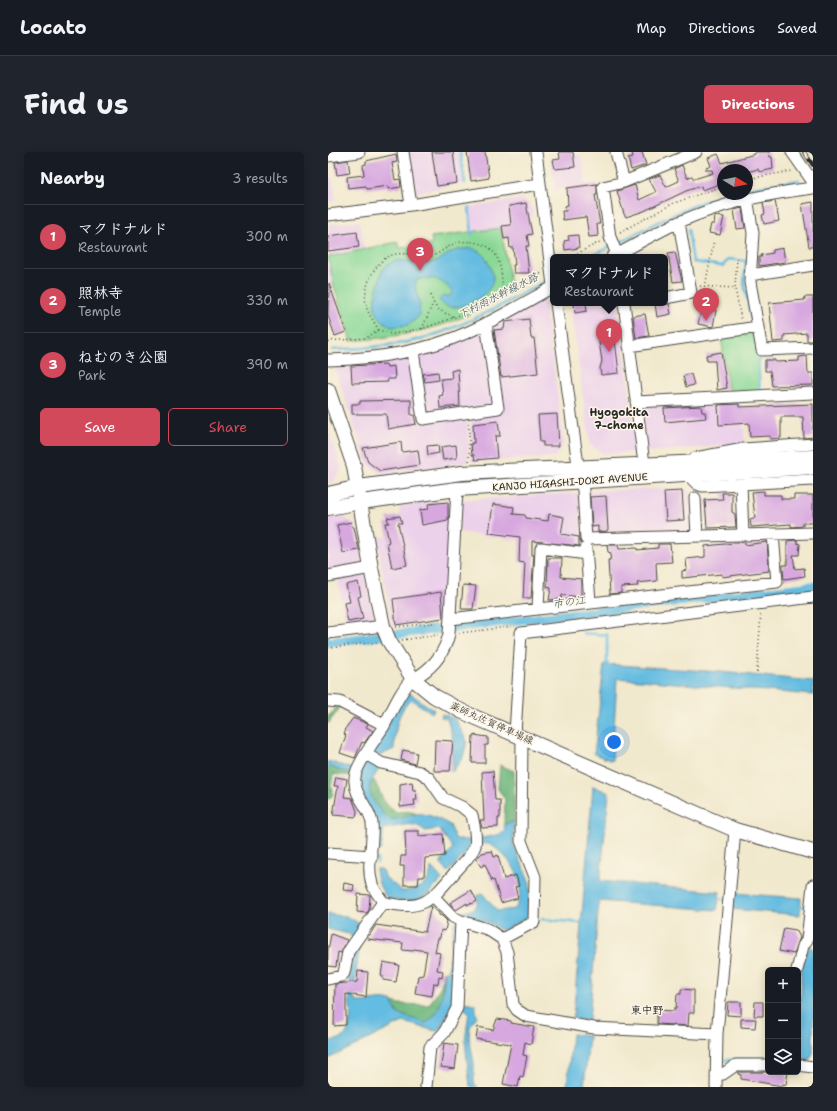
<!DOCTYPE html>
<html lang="en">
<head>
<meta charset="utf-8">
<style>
  body { margin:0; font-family:"Shantell Sans","Klee One",sans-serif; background:#20242c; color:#f1f3f6 }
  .controls { position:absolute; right:12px; bottom:12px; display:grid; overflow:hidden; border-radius:6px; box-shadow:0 2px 10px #0003 }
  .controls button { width:36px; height:36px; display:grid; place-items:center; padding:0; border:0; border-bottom:1px solid #363941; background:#171b24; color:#f1f3f6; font:20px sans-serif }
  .compass { position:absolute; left:389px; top:12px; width:36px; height:36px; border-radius:50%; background:#171b24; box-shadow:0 2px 10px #0003; rotate:100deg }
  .you { position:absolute; left:286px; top:590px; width:14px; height:14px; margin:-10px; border:3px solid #fff; border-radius:50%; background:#1a73e8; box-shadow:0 0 0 6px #1a73e833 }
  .badge { display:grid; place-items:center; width:26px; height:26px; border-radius:50%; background:#d1495b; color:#fff; font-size:13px; font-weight:700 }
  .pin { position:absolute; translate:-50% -33px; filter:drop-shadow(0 1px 2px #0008) }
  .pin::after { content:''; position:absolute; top:21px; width:14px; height:12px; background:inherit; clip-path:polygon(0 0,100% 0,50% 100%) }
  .popup { position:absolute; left:222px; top:102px; width:118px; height:52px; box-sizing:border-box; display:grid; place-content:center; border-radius:6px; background:#171b24; filter:drop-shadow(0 1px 3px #0005); font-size:13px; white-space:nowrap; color:#9ea1a6 }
  .popup b { font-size:15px; color:#f1f3f6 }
  .popup::after { content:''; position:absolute; left:50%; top:100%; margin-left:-8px; border:8px solid transparent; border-top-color:#171b24 }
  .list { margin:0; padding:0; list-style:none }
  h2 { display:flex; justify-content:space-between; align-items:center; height:52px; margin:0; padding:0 16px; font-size:17px }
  h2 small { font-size:13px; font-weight:400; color:#9ea1a6 }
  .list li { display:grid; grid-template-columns:26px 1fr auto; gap:12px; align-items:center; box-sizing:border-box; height:64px; padding:0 16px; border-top:1px solid #363941 }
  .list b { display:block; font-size:15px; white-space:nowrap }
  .list p { margin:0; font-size:13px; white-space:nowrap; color:#9ea1a6 }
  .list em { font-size:13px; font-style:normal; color:#9ea1a6 }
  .actions { display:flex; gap:8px; padding:12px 16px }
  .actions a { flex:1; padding:9px 0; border:1px solid #d1495b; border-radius:6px; text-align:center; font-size:14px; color:#d1495b }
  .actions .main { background:#d1495b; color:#fff }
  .icon { flex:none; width:22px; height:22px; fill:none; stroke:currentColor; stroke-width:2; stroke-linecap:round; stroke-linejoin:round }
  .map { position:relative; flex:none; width:485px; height:935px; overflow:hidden; border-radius:6px }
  header { display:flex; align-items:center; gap:24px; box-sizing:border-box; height:56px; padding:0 20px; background:#171b24; border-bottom:1px solid #363941 }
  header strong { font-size:19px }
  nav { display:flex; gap:22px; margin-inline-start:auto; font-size:14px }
  .intro { display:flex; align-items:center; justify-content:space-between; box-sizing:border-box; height:96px; padding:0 24px }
  h1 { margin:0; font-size:28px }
  .button { padding:10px 18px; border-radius:6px; background:#d1495b; color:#fff; font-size:14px; font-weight:700 }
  main { display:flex; gap:24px; padding:0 24px }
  aside { flex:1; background:#171b24; border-radius:6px; box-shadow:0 2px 10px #0003 }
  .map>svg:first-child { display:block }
  .built { fill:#ecd1ea }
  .green { fill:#8ad896; stroke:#5a8260 }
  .forest { fill:#6fb87f; stroke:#4d7255 }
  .water { fill:#64bce1; stroke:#487486 }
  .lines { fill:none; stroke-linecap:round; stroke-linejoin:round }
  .stream { stroke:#64bce1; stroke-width:2.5 }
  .canal { stroke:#64bce1; stroke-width:9 }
  .building { fill:#d7a7e0 }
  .minor-casing { stroke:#494843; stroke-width:13 }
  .major-casing { stroke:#494843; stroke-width:16 }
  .path { stroke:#494843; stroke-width:1.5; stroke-dasharray:1 3; stroke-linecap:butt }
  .minor { stroke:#fff; stroke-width:11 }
  .major { stroke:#fff; stroke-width:14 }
  .rail-casing { stroke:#2b2b2b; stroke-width:4 }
  .rail { stroke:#fcf5e5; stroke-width:2.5; stroke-dasharray:8; stroke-linecap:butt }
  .labels { text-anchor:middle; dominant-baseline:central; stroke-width:3; stroke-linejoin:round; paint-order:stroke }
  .street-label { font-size:10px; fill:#2b2b2b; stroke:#fcf5e5 }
  .water-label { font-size:11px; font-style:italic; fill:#3c5662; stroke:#fcf5e5 }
  .neighbourhood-label { font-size:11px; font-weight:bold; fill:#2b2b2b; stroke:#fcf5e5 }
</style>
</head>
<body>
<header>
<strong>Locato</strong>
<nav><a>Map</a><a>Directions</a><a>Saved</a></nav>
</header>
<div class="intro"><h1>Find us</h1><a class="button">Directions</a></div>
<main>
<aside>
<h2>Nearby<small>3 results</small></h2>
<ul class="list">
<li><span class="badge">1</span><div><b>マクドナルド</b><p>Restaurant</p></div><em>300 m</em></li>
<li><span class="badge">2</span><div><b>照林寺</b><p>Temple</p></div><em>330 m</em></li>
<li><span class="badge">3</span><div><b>ねむのき公園</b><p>Park</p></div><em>390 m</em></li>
</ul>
<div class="actions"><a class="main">Save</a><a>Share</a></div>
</aside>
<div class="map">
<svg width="485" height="935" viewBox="0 0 485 935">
  <rect width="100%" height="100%" fill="#fcf5e5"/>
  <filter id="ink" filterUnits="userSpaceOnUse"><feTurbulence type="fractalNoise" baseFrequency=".025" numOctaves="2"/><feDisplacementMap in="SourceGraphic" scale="8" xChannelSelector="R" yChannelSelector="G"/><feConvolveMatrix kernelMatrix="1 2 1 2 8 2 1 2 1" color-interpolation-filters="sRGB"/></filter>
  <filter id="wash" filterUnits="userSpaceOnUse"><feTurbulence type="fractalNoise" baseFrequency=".012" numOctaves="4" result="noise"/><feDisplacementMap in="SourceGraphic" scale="16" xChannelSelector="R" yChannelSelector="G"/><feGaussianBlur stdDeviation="0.9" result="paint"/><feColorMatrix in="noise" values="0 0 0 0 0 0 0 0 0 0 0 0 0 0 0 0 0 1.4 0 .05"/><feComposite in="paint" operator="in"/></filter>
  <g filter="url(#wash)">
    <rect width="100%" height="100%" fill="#f1e9cd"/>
    <path class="built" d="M79,0H132L137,31L85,41Z
      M253,3L258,33L227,38L223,7Z
      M4,25L8,49L0,50V26Z
      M193,47L203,52L205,64L173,76L144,80L141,55Z
      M32,69L36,96L0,105L6,134L0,135V73Z
      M216,145L236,292L227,305L143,310V263L173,260L161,173Z
      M242,151H290L309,300L276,302L262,293Z
      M152,177L156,179L166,250L163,254L101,262L97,259L89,205L91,200Z
      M78,202L83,205L91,270L140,264V310L54,322L39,312L5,211Z
      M413,248L417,292L318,300L313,254Z
      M0,277L14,316L5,330L0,331Z
      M354,336L363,339L365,381L261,384L260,339Z
      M250,341L255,398L131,380L133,348Z
      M126,348L118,468L64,474L49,386L74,381L71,354Z
      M13,363L27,373L35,414L0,422V366Z
      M36,420L47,473L18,477L10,426Z"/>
    <path class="green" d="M173,76L183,136C172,141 165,150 155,155C115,178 68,185 23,189L6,134L0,105L69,90L72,96L104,92L103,85Z
      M423,180C433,189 431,227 432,240L401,242L393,185Z"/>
    <path class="forest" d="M8,553L13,554L0,572V564L6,558Z
      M172,613L186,619V670L176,672L177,647L170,637Z
      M3,615L24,622V624L5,622L3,635L5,643L0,648V616Z
      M46,628C51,637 57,658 70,660C76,660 83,658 88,662C80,665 68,670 60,667C55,664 41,644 41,639C41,634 43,631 46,628Z
      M115,819L117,820C114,840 116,859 98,871L70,862L63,849L70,852L101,853L113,834Z"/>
    <path class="water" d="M144,96L155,102C159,108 164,117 165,125C167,142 132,160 118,154C115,153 113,150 111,148L115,144H121L125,141C115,128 105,123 89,128L87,134L92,153L91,164L81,173L63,175C42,161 45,152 51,130C52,125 53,118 58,114C70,103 86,112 100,111C109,111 115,105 122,101C129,97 136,97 144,96Z
      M276,512L393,520L485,529V543L289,526L284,609L266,602Z
      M81,541L106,558L104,561L84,548C69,557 67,581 66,597L51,604L44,601L67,553Z
      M114,562L127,567L139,589L135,605L124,620L125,587L119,567L113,565Z
      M0,609L25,617L24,622L3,615L0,616Z
      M38,609L52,614C49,621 44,627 42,633C38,641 55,666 63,667C72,668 79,664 87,662C99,660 112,668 122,673L127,686L132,688H143L140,699L120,720L112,711L125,696L111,677L97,679C85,667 71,675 56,677L53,698H47L33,643L30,621Z
      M265,634L281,641L272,729L392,740L389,758L271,749L261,869L245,867Z
      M186,670L185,691L202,731L200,765L174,779L160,770L134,765L132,762L134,760C144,759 152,756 149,744L154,741L169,759L187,757C191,750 193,742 192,733C191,718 176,701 163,693C160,691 155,692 151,692L150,687L173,682L177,678L176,672Z
      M103,715L114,727C95,749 90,751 60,747C52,737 49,729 48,717H53L58,726L74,739C89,739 103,732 103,715Z
      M404,741L473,746L472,763L402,757Z
      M0,762L20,765L32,772L33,777L26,788L21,782L0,777Z
      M126,770H130L124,853L111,878L108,879L75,870L0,907V889C7,888 15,888 19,880C23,873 23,861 22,853C20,830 19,808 32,789L25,845L29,850C41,851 51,845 63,849L70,862L98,871C116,859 114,839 117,820L120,819Z
      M482,795L485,796V901L481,909L474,908L470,905V855L473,843V820L477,803Z
      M134,850L147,852L149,864L142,875L141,885L146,911V931L150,935L142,934L137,889L141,860L134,855Z
      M244,882L261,884L256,935H239Z"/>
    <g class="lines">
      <path class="stream" d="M132,0L137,31
        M419,37L471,28
        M141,55L144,83
        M360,77L365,110L395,114L400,107L418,109L416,130L423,167
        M288,92C324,73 360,53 400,42
        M262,105L283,94
        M4,198C35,196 70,194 100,185C143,171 182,149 221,127
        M430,200L432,239
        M255,481L279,483V514
        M49,711V707
        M390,746L397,748
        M473,754L479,755
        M214,767L253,771
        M397,908L440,906"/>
      <path class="canal" d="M0,490L485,434"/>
    </g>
    <g id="blocks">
      <path class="building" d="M104,0H125L129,31L109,34Z
        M139,0H157L161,26L143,29Z
        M231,0H245L247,15L227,17L225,8L232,7Z
        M304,0H314L318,13L303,18L300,6L305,5Z
        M427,0H441L442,5H444L445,17L431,20L430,17L419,20V18H395V31L374,38L373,34L358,39L316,59L298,65L296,62L289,39L307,33L311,48L328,40L321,27L332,23L338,35L351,29L346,17L354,13L359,26L364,24L366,27L385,21L384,18H378V16L383,14L380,6L390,2L394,11L427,2Z
        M68,2L69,10L64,11L67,28L72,27L73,35L60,37V34L39,37L38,34L20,36L19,25L36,23L35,13L38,12V9Z
        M20,8L22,21L9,23L7,10Z
        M269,32V43H267L272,72H269L270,84L261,85L258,65L235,68L234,59H238L237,54L240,53L239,36Z
        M447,49L451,69L436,72L434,63L437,62L435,51Z
        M485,50V95H481L474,52Z
        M198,51L204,82L199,83L201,94H198L201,121H186L185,113H187L185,96H182L181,86L176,87L174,74L183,73L181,54Z
        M414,56L417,76L409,77L406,58Z
        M387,64L396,65L392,83L381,81L383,72H386Z
        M29,80L31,95L0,99V84Z
        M250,83L251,96L237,98L236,89L241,88L240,84Z
        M455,96L457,110L431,114V105H434L433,103L445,101V98Z
        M347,100L354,129L345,130L340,101Z
        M1,131L18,180L7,184L0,164Z
        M476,145H485V189H479V181L456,183V189L445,190L441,151L477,148Z
        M246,151H258L259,159L247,161Z
        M332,151L341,152L343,162L329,165L327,152Z
        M374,156L388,158L385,175L370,172Z
        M317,162L321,184L308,186L305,164Z
        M201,167L203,186H206L210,221L173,225L166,178L176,177L177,170Z
        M287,188L291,221L273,223L272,216L274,209L271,190Z
        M393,200L399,236L389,238L387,209H379L378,203Z
        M479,204L480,221H485V233L444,234L442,219H437V208H447V210L471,209V205Z
        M58,212L59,215L66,214L67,227H59L60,230L24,231L23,214Z
        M130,217L132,254L112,256L111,244L115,243L113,227L124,226L123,219Z
        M110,220L111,228L97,230L95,222Z
        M363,222L366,233L358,235L355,224Z
        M83,248V263H86L88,272L60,277L58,262H24V252H32V249Z
        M411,252V255L485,252V285L476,286L475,265H453V286L442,287V284L422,285L421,271L391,273L390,253Z
        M373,254L374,260H377L378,266L337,270L336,256Z
        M229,262L231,294H215V290H212L210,263Z
        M170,269L172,284H167L169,306L147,308L146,303H144L143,291H146L145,272Z
        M73,290L74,300L90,298L92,313L52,319L40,310L35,296Z
        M110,293L111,301L100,303L99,294Z
        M128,293L129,306L115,308L113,295Z
        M354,339L356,368L338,369L336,340Z
        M436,339V343H453V347H466V343H485V371H475V374L463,375V372L423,375L422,367L427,366L424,340Z
        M394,341H404V360L407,362L408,375L379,376L377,348L395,347Z
        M278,344L280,377L279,379L270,380V374L264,375L262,345Z
        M120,350V368L94,373L92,358L101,357L100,352Z
        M165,352L186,355L185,362L197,363L198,366L220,369L221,362L236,365L233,382L251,385V394L204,389V403H206L203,446H195L197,411L191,410L192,385L161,381Z
        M72,364L74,371H70L79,413L64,416L59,391L61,390L57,371H61L59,366Z
        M23,370L24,375H26L31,398L15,401L9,373Z
        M469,388V391L472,392L471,403H465L467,417L476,416L477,424L456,427L455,416V413H459V389Z
        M417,390V393L439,390L441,419L394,425V422L354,426V419L359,418L358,407L377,405V394Z
        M330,392H342L344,410L328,411L329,429L309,431L310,434L293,435V441L282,442L280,408H282L283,401L280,400L279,393H290L291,397L309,396V398L330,396Z
        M220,406H234L233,425L253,427V445L234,443L233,447L221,448L223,436L219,435Z
        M30,430L33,444L30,445L35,467L20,470L16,451L22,450L18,433Z
        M135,433L148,434L145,457H133Z
        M113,440L115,466L68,473L65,447Z
        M25,566L40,572L38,575L45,579L36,591L34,590L27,606L12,601L18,583L16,582L18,578L17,577Z
        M145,583L160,585V593H157V611H144Z
        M107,588L125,589L122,619H106Z
        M75,598L89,601L87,612L73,608Z
        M165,619L167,648H172V666H170V675L154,676L152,668H156L154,620Z
        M8,625L19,627L16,645L24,646L29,659L28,665L5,663L10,634H6Z
        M84,630L85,638H88L89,648H86L87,653L72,655V632Z
        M77,679H91V684L115,682L117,704L97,706L96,725H91L90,733H76V714H72L73,704H78Z
        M164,699L166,705L170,703L176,727L188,723L191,734L187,735L190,746L173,751L166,728L164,729L157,712L153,715L148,707L154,701Z
        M16,731L26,733L25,739L15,738Z
        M143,738L149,749L144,752L143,751L139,753V751L128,758L122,751Z
        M30,742L42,743L41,758L39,761L29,760Z
        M103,754L111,761V763L114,764L119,769L117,779L113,778L112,786H110L107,800L112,801L109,818L115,819L114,826L111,825L110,832L106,831L104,844L87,841L90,824L95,823L99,799L86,797L85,799L74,798L75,791L39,787L48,773L97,780Z
        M456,776L468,778L472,785L466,802L451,799Z
        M3,782L19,788L13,801L10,800L8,815L0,814V799Z
        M55,810L71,813L68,830L55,828V824H53Z
        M30,819L40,820L38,845L18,842V873L6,874L7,832L29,830Z
        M353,837L366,838V861H361L360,874L329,872V858L346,859V856H348L349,842H353Z
        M400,850H413V864L399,863Z
        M427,850H435V864H426Z
        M169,867L183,869V871L206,875L203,892L197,890L195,903L199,904L195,925L192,924L190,935L175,932L183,892L148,887L150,875L165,878Z
        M413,867H428L427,876L413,875Z
        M116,891L130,893L127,917L113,915Z
        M410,920H460L458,933L455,932L454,934L413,927V923L410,922Z"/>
    </g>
  </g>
  <g filter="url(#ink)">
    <use href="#blocks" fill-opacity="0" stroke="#494843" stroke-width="1"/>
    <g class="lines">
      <defs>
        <path id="minor" d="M75,0L83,53
          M208,0L225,133
          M288,0L296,30
          M464,0L485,30
          M0,4L31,0
          M419,46L425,81L422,130L434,198L485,196
          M0,63L83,53L211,32
          M284,105C306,94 327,81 349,71C393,51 438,42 485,36
          M290,105L282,85L275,35L296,30L368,0
          M422,123L485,113
          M337,146L363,141L351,70
          M228,151L252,328L255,338L258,387L485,381
          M296,151L316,312
          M301,194L430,175
          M85,199L95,267L170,256L158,171
          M0,208C47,207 95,200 138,181C168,168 196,151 225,135
          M308,250L485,241
          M367,306L416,297L485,292
          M360,323L369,332L374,334L485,328
          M413,332L415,383
          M367,346L369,384
          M258,396L262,450
          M0,424L43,416
          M210,456L213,396L259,402
          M122,467L449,430L445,382
          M0,481L55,474
          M0,549L12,550L56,573
          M187,582L193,481L485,445
          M38,602L53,611L92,620L101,626L115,646L134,655L144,663C146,673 149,684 147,694C144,703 135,711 129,718C104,747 96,761 55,750C52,745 46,738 44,732C38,713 46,691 44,671C42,656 27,645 27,630C26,626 28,621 29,618C36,602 47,588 56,574C64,559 72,539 84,527C86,525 90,525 92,523C107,513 117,499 121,482L129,337
          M0,701L44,704
          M106,745L125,765L133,769L159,777L174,787L206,770L207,725L193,689L194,585
          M174,787L179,800L185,852L189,858L198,864L266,876L389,882
          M469,818L475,794L479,788L485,733
          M0,827L13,824L16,821L20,800L55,750
          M470,913L485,915
          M388,923L395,922L408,913H440
          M98,935L102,895L116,881L129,856L133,769
          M388,935L389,882L407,678"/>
        <path id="major" d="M0,238L26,314L43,416L55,474L61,489L85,527L106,544L135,560L407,678L485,700
          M0,342L31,335L134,321L485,305
          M0,356L33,350L129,337L485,315"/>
      </defs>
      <use href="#minor" class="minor-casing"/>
      <use href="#major" class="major-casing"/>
      <path class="path" d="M419,27L464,19
        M292,80L346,51L395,34
        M242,105L274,89
        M409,106L407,136L413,167
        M372,134L407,136
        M377,135L386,88
        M103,143C106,158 114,160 127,165
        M94,177L105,151
        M51,178C46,170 40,162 38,153C34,135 48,105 68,102C80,100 92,106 104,104C111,102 118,95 126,92C134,89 141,89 150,91C174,96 173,120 175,140
        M0,189L38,186L51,178L63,182L94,177L127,165L153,154L175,140L214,121
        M141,309V271
        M68,475L112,470
        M131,481L187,474
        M74,488L110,483
        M0,496L50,490
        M429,520L433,461"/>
      <use href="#minor" class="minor"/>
      <use href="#major" class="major"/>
      <defs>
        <path id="rail" d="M476,0L485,13"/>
      </defs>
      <use href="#rail" class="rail-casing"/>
      <use href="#rail" class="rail"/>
    </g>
  </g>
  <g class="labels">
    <g class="street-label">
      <text transform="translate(242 330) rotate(-4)">KANJO HIGASHI-DORI AVENUE</text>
      <text transform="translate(164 571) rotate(24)">薬師丸佐賀停車場線</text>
    </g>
    <g class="water-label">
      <text transform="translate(170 144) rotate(-27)">下村雨水幹線水路</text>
      <text transform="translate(241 450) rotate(-7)">市の江</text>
    </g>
    <g class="neighbourhood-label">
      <text x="291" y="260">Hyogokita<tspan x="291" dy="13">7-chome</tspan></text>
      <text x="319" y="858">東中野</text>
    </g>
  </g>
</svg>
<div class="controls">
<button>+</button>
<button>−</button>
<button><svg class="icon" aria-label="layers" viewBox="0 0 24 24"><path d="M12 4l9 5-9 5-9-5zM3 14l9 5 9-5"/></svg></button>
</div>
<svg class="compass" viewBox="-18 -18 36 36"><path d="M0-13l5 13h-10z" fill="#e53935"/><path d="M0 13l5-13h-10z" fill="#9ea1a6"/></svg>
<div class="you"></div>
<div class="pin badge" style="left:281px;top:200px">1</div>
<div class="popup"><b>マクドナルド</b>Restaurant</div>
<div class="pin badge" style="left:378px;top:169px">2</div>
<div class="pin badge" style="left:92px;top:119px">3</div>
</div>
</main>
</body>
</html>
